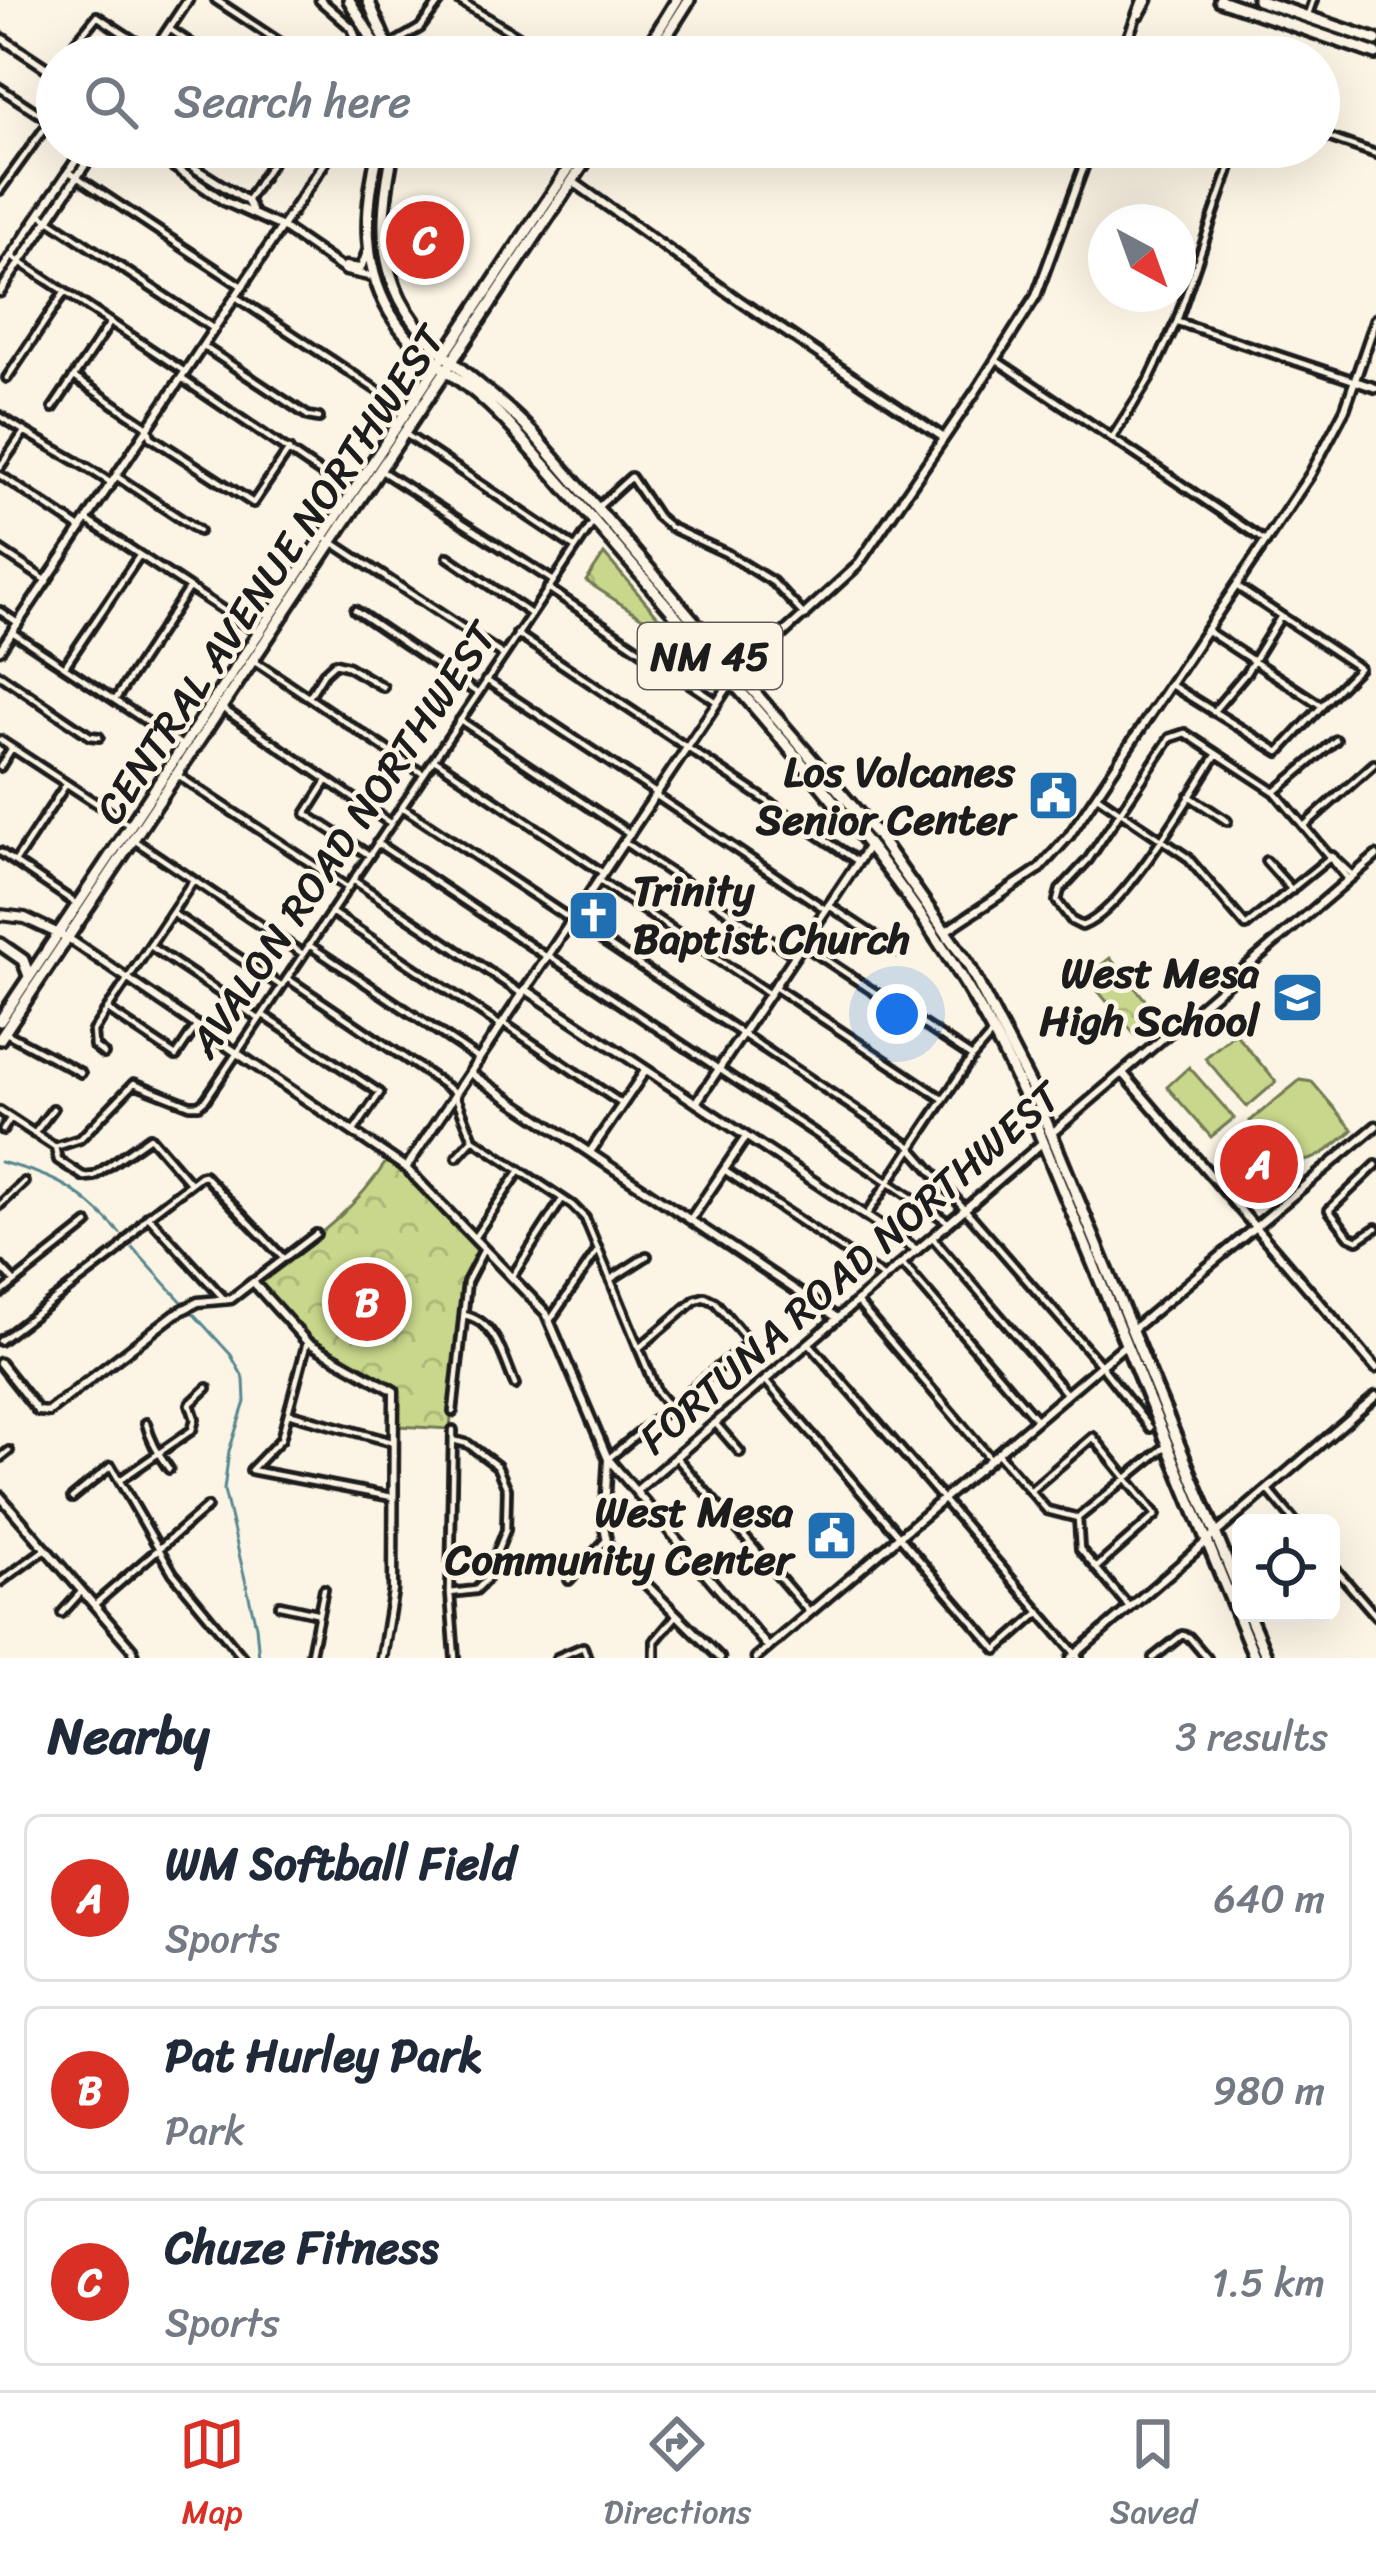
<!DOCTYPE html>
<html lang="en">
<head>
<meta charset="utf-8">
<style>
  body { margin:0; font-family:Sriracha,sans-serif; background:#f2f2f3; color:#1f2937 }
  .controls { position:absolute; right:36px; bottom:36px; display:grid; overflow:hidden; border-radius:18px; box-shadow:0 12px 48px #0002 }
  .controls button { width:108px; height:108px; display:grid; place-items:center; padding:0; border:0; border-bottom:3px solid #e0e1e3; background:#fff; color:#1f2937; font:60px sans-serif }
  .compass { position:absolute; left:1088px; top:204px; width:108px; height:108px; border-radius:50%; background:#fff; box-shadow:0 12px 48px #0002; rotate:139deg }
  .you { position:absolute; left:897px; top:1014px; width:42px; height:42px; margin:-30px; border:9px solid #fff; border-radius:50%; background:#1a73e8; box-shadow:0 0 0 18px #1a73e833 }
  .badge { display:grid; place-items:center; width:78px; height:78px; border-radius:50%; background:#d93025; color:#fff; font-size:39px; font-weight:700 }
  .pin { position:absolute; translate:-50% -50%; border:6px solid #fff; box-shadow:0 3px 12px #0006 }
  .list { margin:0; padding:0; list-style:none }
  h2 { display:flex; justify-content:space-between; align-items:center; height:156px; margin:0; padding:0 48px; font-size:51px }
  h2 small { font-size:39px; font-weight:400; color:#747a83 }
  .list li { display:grid; grid-template-columns:78px 1fr auto; gap:36px; align-items:center; box-sizing:border-box; height:168px; margin:0 24px 24px; padding:0 24px; border:3px solid #e0e1e3; border-radius:18px }
  .list b { display:block; font-size:45px; white-space:nowrap }
  .list p { margin:0; font-size:39px; white-space:nowrap; color:#747a83 }
  .list em { font-size:39px; font-style:normal; color:#747a83 }
  .icon { flex:none; width:66px; height:66px; fill:none; stroke:currentColor; stroke-width:2; stroke-linecap:round; stroke-linejoin:round }
  .map { position:relative; flex:none; width:1376px; height:1658px; overflow:hidden }
  .search { position:absolute; background:#fff; box-shadow:0 12px 48px #0002; left:36px; right:36px; top:36px; height:132px; display:flex; align-items:center; gap:30px; box-sizing:border-box; padding:0 42px; border-radius:66px; color:#747a83; font-size:45px }
  .sheet { height:732px; background:#fff }
  nav { display:flex; justify-content:space-around; align-items:center; box-sizing:border-box; height:168px; border-top:3px solid #e0e1e3; background:#fff; font-size:33px; color:#747a83 }
  nav a { display:grid; justify-items:center; gap:6px }
  nav .on { color:#d93025 }
  .map>svg:first-child { display:block }
  .park { fill:url(#park-crowns); stroke:#727a54; stroke-width:3 }
  .garden { fill:#c8d78b; stroke:#727a54; stroke-width:3 }
  .lines { fill:none; stroke-linecap:round; stroke-linejoin:round }
  .stream { stroke:#57878f; stroke-width:3 }
  .minor-casing { stroke:#1c1c1c; stroke-width:14 }
  .tertiary-casing { stroke:#1c1c1c; stroke-width:15 }
  .secondary-casing { stroke:#1c1c1c; stroke-width:16 }
  .primary-casing { stroke:#1c1c1c; stroke-width:18 }
  .minor { stroke:#fcf5e5; stroke-width:4.5 }
  .tertiary { stroke:#fcf5e5; stroke-width:6 }
  .secondary { stroke:#fcf5e5; stroke-width:8 }
  .primary { stroke:#fcf5e5; stroke-width:9 }
  .labels { text-anchor:middle; dominant-baseline:central; stroke-width:9; stroke-linejoin:round; paint-order:stroke }
  .shield { fill:#fcf5e5; stroke:#5f5d58; stroke-width:3 }
  .shield-label { font-size:39px; font-weight:bold; fill:#1c1c1c }
  .street-label { font-size:42px; fill:#1c1c1c; stroke:#fcf5e5 }
  .poi-label { font-size:42px; font-weight:bold; fill:#1c1c1c; stroke:#fcf5e5; text-anchor:end }
</style>
</head>
<body>
<div class="map">
<svg width="1376" height="1658" viewBox="0 0 1376 1658">
  <defs>
    <pattern id="park-crowns" width="20" height="18" patternUnits="userSpaceOnUse" patternTransform="scale(3)"><rect width="20" height="18" fill="#c8d78b"/><path d="M2 6a3 3 0 1 1 6 0M12 15a3 3 0 1 1 6 0" fill="none" stroke="#abb877"/></pattern>
  </defs>
  <rect width="100%" height="100%" fill="#fcf5e5"/>
  <filter id="ink" filterUnits="userSpaceOnUse"><feTurbulence type="fractalNoise" baseFrequency=".00833" numOctaves="2"/><feDisplacementMap in="SourceGraphic" scale="24" xChannelSelector="R" yChannelSelector="G"/><feConvolveMatrix kernelMatrix="1 2 1 2 8 2 1 2 1" color-interpolation-filters="sRGB"/></filter>
  <g filter="url(#ink)">
    <path class="park" d="M604,554L662,621L658,628L586,581Z
      M1110,958L1159,1016L1136,1036L1086,977Z
      M388,1159L407,1173L478,1249L464,1280L450,1429L398,1426L399,1394L395,1388L301,1334L257,1282C309,1242 351,1216 388,1159Z"/>
    <path class="garden" d="M1235,1033L1276,1082L1247,1107L1205,1058Z
      M1189,1067L1234,1118L1211,1137L1167,1087Z
      M1300,1080L1312,1082L1353,1130C1303,1174 1292,1171 1250,1121Z
      M1260,1140L1292,1171C1270,1189 1247,1189 1228,1168Z"/>
    <g class="lines">
      <path class="stream" d="M0,1162C57,1176 80,1190 120,1233
        M133,1248L183,1303
        M190,1310L231,1355L244,1379L245,1402L229,1451L224,1490L256,1626L259,1658"/>
      <defs>
        <path id="minor" d="M216,0L302,57
          M458,0L552,57
          M1307,17L1313,0
          M171,30L211,57
          M389,46L420,28L441,0
          M82,57L75,51V43L97,16L153,53
          M0,88L50,121
          M1319,134L1376,154
          M68,171L243,287
          M0,190L57,111
          M247,201L282,147
          M40,214L214,329
          M11,256L185,372
          M236,297L407,410
          M1178,322L1355,381
          M203,346L308,416L319,418
          M996,360L1265,541
          M74,377L148,427L151,437L253,503L289,450
          M7,378L64,293
          M181,378L350,493
          M53,408L110,323
          M0,416C37,441 75,458 111,483
          M404,433L574,547
          M1112,438L1150,378L1177,321L1237,147
          M0,467L24,432
          M380,470L552,580
          M0,475L80,528
          M116,476L199,531
          M596,509L631,477L657,516L670,527L726,553L773,582L805,616
          M87,520L259,634
          M323,536L503,655
          M0,550L47,581
          M448,557L531,614
          M1236,586L1359,668L1323,704
          M548,588L717,702
          M355,610L477,693
          M0,611L18,623
          M12,632L182,745
          M517,634L857,861
          M253,660L423,774
          M65,666L139,556
          M0,675L90,736L99,737
          M486,680L656,793
          M1171,685L1279,752L1322,706L1206,630
          M309,697L324,673L335,663L347,666L383,687
          M115,700L188,589
          M222,708L390,823
          M1213,712L1246,673L1281,616
          M460,720L630,834
          M0,740L131,826
          M1217,754C1190,795 1125,910 1082,926L1072,921L1057,901L1060,890L1088,860L1170,738L1185,733L1275,792L1348,879
          M434,759L603,873
          M0,767L12,748
          M177,775L348,888
          M327,781L306,814L369,855
          M1275,792L1336,740
          M655,795L825,909
          M1097,796L1187,857L1246,926L1332,856
          M1189,796L1227,821
          M402,807L909,1145L1099,1363L1150,1428
          M1305,825L1374,764
          M134,840L303,954
          M624,842L794,955
          M377,843L547,957
          M0,852L78,905
          M1332,856L1353,876
          M1266,861L1292,890
          M15,862L65,786
          M353,880L522,994
          M598,880L768,993
          M828,905L901,953
          M331,912L501,1026
          M172,913L281,986
          M802,944L972,1057
          M309,945L479,1059
          M150,946L259,1019
          M548,955L948,1222
          M287,978L456,1093
          M773,986L943,1099
          M108,1010L176,1056L197,1025
          M263,1015L380,1093L354,1131
          M503,1023L622,1104
          M4,1032L81,1073
          M104,1054L94,1046L93,1031L193,881
          M455,1095L473,1139L572,1205L585,1218L657,1392L671,1409
          M0,1111L55,1147L58,1160L84,1177L94,1176L150,1137L190,1183
          M3,1130L10,1119
          M34,1134L53,1109
          M55,1147L80,1139L134,1083L190,1105H199L206,1099L592,524
          M457,1157L473,1139
          M1376,1165L1329,1210L1349,1236L1358,1240L1376,1228
          M724,1170L883,1277
          M0,1205L24,1182
          M148,1216L225,1300
          M866,1216L972,1057L992,1034
          M932,1237L1065,1392
          M474,1238L518,1173
          M902,1263L1035,1418
          M0,1266L15,1282
          M512,1277L561,1201
          M611,1279L647,1256
          M253,1282L316,1234
          M0,1294L88,1224
          M857,1302L989,1457
          M464,1315C496,1321 504,1359 515,1385
          M551,1319L598,1250
          M0,1341L117,1252L148,1216L200,1176L204,1175L283,1258
          M809,1343L1079,1658
          M765,1380L997,1650L1040,1612
          M453,1412L467,1282L484,1249
          M288,1413L392,1442
          M146,1423C150,1439 160,1457 169,1469
          M715,1423L740,1452
          M453,1430L450,1593L455,1658
          M997,1453L1047,1510L1078,1518
          M676,1457L809,1612
          M0,1458L9,1451
          M609,1458L749,1342L715,1302L705,1297L695,1300L639,1348
          M251,1470L392,1497
          M251,1470L281,1439L307,1342
          M120,1480L192,1430L195,1419L190,1404L207,1388
          M1030,1491L1093,1437L1156,1515L1096,1568
          M1269,1491L1296,1523
          M72,1498L111,1466L173,1573L243,1658
          M1078,1518L1166,1446
          M1078,1518L1080,1549L1129,1607
          M1331,1564L1376,1616
          M569,1580L605,1541
          M0,1582L44,1550
          M450,1593L476,1590L486,1580L506,1530L507,1489L497,1466L468,1444L453,1440
          M94,1605L207,1507
          M280,1605L316,1613
          M62,1613L82,1591
          M310,1658L324,1589
          M557,1658L583,1647L587,1658
          M655,1658V1641L677,1615
          M1153,1658L1182,1635L1189,1637L1207,1658"/>
        <path id="tertiary" d="M320,0L352,28L363,57
          M1140,14L1148,0
          M0,37L57,75
          M150,57L188,0
          M1121,57L1142,0
          M145,147L224,201L282,227L346,271L373,277
          M161,147L247,201L252,210
          M572,181L740,301L944,438
          M345,266L361,268L367,252
          M0,273L85,147
          M0,292L97,147
          M1355,381L1376,388
          M0,650L335,147
          M740,673L857,566L976,391L1036,296L1091,147
          M946,931L1039,869L1069,836L1310,475L1345,409L1376,319
          M68,938L406,1168L546,1313L608,1459L604,1526L608,1546L720,1658
          M525,989L917,1250
          M470,1073L836,1317
          M1123,1073L1376,1368
          M696,1103L868,847
          M1052,1133L1376,856
          M590,1152L645,1071
          M406,1168L731,682
          M691,1219L746,1137
          M1132,1330L1376,1126
          M0,1363L38,1411L48,1412L175,1314L198,1302L231,1299L253,1282L307,1342L394,1391L393,1591L382,1658
          M610,1461L768,1647
          M636,1491L1043,1142
          M0,1496L132,1649L134,1658
          M756,1658L1126,1344
          M1071,1658L1376,1396"/>
        <path id="secondary" d="M0,915L25,918L61,935"/>
        <path id="primary" d="M349,0L370,35L378,57
          M368,0L392,57
          M1220,0L1376,54
          M1258,0L1376,40
          M642,57L677,0
          M653,57L689,0
          M379,147C365,207 359,268 396,322C416,352 450,371 477,394C496,410 512,427 528,446C599,525 667,606 736,686C848,816 951,935 1023,1093L1255,1658
          M394,147C376,232 376,295 447,357C477,384 509,407 536,437L877,835L968,964L1034,1092L1241,1596
          M0,944L23,960L29,976
          M0,1021L583,147
          M0,1039L595,147
          M1248,1613L1267,1658"/>
      </defs>
      <use href="#minor" class="minor-casing"/>
      <use href="#tertiary" class="tertiary-casing"/>
      <use href="#secondary" class="secondary-casing"/>
      <use href="#primary" class="primary-casing"/>
      <use href="#minor" class="minor"/>
      <use href="#tertiary" class="tertiary"/>
      <use href="#secondary" class="secondary"/>
      <use href="#primary" class="primary"/>
    </g>
  </g>
  <defs>
    <symbol id="civic-square" viewBox="-11 -11 22 22"><rect x="-9" y="-9" width="18" height="18" rx="4" fill="#1f6fb2" stroke="#fcf5e5"/><path d="M-.6-6.5H3V-4.5H.6V-3L4-1V1h2V6H-6V1h2V-1L-.6-3ZM-1.2 2.5V6h2.4V2.5Z" fill="#fff"/></symbol>
    <symbol id="church-square" viewBox="-11 -11 22 22"><rect x="-9" y="-9" width="18" height="18" rx="4" fill="#1f6fb2" stroke="#fcf5e5"/><path d="M-1.2-6h2.4v3.5h3.3v2.4h-3.3V6h-2.4V-.1h-3.3v-2.4h3.3Z" fill="#fff"/></symbol>
    <symbol id="school-square" viewBox="-11 -11 22 22"><rect x="-9" y="-9" width="18" height="18" rx="4" fill="#1f6fb2" stroke="#fcf5e5"/><path d="M0-5L7-2L0 1L-7-2ZM-4 1L0 2.5L4 1V4Q0 6-4 4Z" fill="#fff"/></symbol>
  </defs>
  <g fill-rule="evenodd">
    <use href="#civic-square" x="1024" y="766" width="59" height="59"/>
    <use href="#church-square" x="564" y="886" width="59" height="59"/>
    <use href="#school-square" x="1268" y="968" width="59" height="59"/>
    <use href="#civic-square" x="802" y="1506" width="59" height="59"/>
  </g>
  <g class="labels">
    <rect class="shield" x="638" y="623" width="144" height="66" rx="9"/>
    <g class="shield-label">
      <text x="710" y="656">NM 45</text>
    </g>
    <g class="street-label">
      <text transform="translate(270 575) rotate(-56)">CENTRAL AVENUE NORTHWEST</text>
      <text transform="translate(343 840) rotate(-56)">AVALON ROAD NORTHWEST</text>
      <text transform="translate(850 1268) rotate(-41)">FORTUNA ROAD NORTHWEST</text>
    </g>
    <g class="poi-label">
      <text x="1015" y="772">Los Volcanes<tspan x="1015" dy="48">Senior Center</tspan></text>
      <text x="633" y="891" text-anchor="start">Trinity<tspan x="633" dy="48">Baptist Church</tspan></text>
      <text x="1259" y="973">West Mesa<tspan x="1259" dy="48">High School</tspan></text>
      <text x="793" y="1512">West Mesa<tspan x="793" dy="48">Community Center</tspan></text>
    </g>
  </g>
</svg>
<div class="controls">
<button><svg class="icon" aria-label="locate" viewBox="0 0 24 24"><circle cx="12" cy="12" r="6"/><path d="M12 2v4M12 18v4M2 12h4M18 12h4"/></svg></button>
</div>
<svg class="compass" viewBox="-18 -18 36 36"><path d="M0-13l5 13h-10z" fill="#e53935"/><path d="M0 13l5-13h-10z" fill="#747a83"/></svg>
<div class="you"></div>
<div class="pin badge" style="left:1259px;top:1164px">A</div>
<div class="pin badge" style="left:367px;top:1302px">B</div>
<div class="pin badge" style="left:425px;top:240px">C</div>
<div class="search"><svg class="icon" aria-label="search" viewBox="0 0 24 24"><circle cx="10" cy="10" r="6"/><path d="M15 15l6 6"/></svg>Search here</div>
</div>
<section class="sheet">
<h2>Nearby<small>3 results</small></h2>
<ul class="list">
<li><span class="badge">A</span><div><b>WM Softball Field</b><p>Sports</p></div><em>640 m</em></li>
<li><span class="badge">B</span><div><b>Pat Hurley Park</b><p>Park</p></div><em>980 m</em></li>
<li><span class="badge">C</span><div><b>Chuze Fitness</b><p>Sports</p></div><em>1.5 km</em></li>
</ul>
</section>
<nav>
<a class="on"><svg class="icon" aria-label="map" viewBox="0 0 24 24"><path d="M3 6l6-2 6 2 6-2v14l-6 2-6-2-6 2zM9 4v14M15 6v14"/></svg>Map</a>
<a><svg class="icon" aria-label="directions" viewBox="0 0 24 24"><path d="M12 3l9 9-9 9-9-9zM9 14v-3h6M13 9l2 2-2 2"/></svg>Directions</a>
<a><svg class="icon" aria-label="saved" viewBox="0 0 24 24"><path d="M7 4h10v16l-5-4-5 4z"/></svg>Saved</a>
</nav>
</body>
</html>
